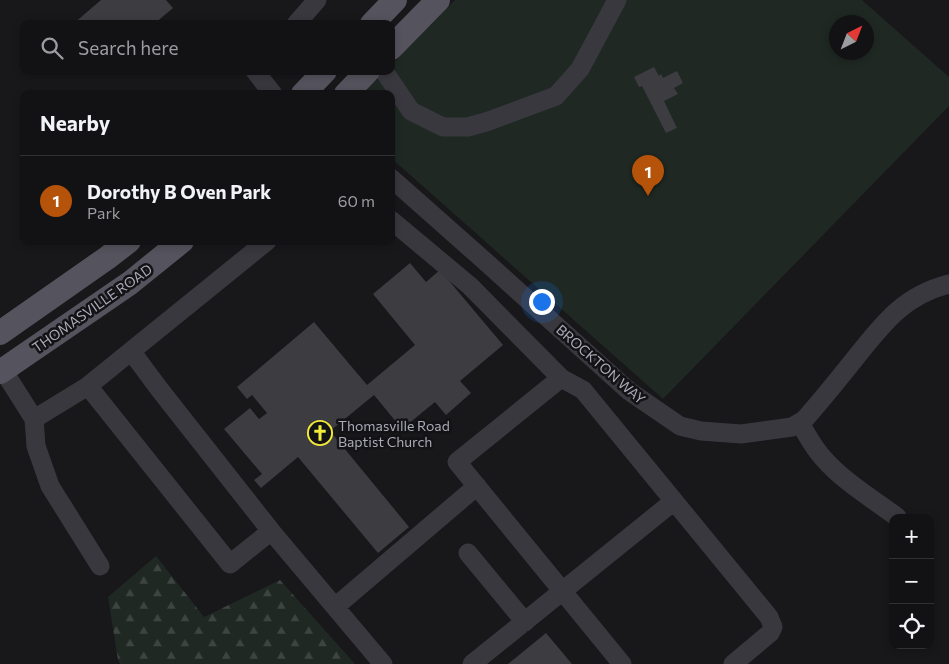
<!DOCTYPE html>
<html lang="en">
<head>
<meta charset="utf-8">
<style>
  body { margin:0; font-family:Commissioner,sans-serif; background:#1b1a1d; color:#f1f3f6 }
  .controls { position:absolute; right:15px; bottom:15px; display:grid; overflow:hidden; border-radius:10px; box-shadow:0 2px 8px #0003 }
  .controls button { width:45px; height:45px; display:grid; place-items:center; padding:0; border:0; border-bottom:1px solid #313134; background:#121114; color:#f1f3f6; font:25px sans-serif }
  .compass { position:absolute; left:829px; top:15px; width:45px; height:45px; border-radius:50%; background:#121114; box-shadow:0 2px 8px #0003; rotate:42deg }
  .you { position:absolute; left:541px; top:301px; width:18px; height:18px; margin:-12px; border:4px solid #fff; border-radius:50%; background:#1a73e8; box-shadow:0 0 0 8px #1a73e833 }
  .badge { display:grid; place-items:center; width:32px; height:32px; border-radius:50%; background:#b45309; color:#fff; font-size:16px; font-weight:700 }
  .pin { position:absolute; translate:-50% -41px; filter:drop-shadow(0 1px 2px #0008) }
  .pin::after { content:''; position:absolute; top:26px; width:18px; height:15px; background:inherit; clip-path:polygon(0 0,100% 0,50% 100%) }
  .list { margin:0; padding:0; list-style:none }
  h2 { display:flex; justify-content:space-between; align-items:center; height:65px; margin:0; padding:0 20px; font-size:21px }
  h2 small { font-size:16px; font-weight:400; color:#9c9da0 }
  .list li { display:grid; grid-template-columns:32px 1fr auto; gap:15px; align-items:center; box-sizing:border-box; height:90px; padding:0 20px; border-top:1px solid #313134 }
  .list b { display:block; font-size:19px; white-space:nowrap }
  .list p { margin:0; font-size:16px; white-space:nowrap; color:#9c9da0 }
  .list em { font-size:16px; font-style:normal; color:#9c9da0 }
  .icon { flex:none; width:28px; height:28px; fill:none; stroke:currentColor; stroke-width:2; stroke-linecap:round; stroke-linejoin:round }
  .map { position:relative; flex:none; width:949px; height:664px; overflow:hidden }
  .search { position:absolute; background:#121114; box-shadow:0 2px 8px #0003; left:20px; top:20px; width:375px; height:55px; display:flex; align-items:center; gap:12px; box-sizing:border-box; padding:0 18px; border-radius:10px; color:#9c9da0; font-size:19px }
  .panel { position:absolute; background:#121114; box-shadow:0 2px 8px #0003; left:20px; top:90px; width:375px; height:155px; border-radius:10px }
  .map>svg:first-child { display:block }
  .forest { fill:url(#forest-firs) }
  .park { fill:#1f2823; fill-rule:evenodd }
  .building { fill:#3d3c41 }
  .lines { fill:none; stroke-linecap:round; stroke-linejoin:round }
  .minor { stroke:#39383f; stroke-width:19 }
  .major { stroke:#55545e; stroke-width:24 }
  .labels { text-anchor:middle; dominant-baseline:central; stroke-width:5; stroke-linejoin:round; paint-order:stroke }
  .street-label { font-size:14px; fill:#aaaab9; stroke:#131215 }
  .poi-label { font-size:14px; fill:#aaaab9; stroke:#131215; text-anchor:start }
</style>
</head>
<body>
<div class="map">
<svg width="949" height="664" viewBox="0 0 949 664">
  <defs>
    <pattern id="forest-firs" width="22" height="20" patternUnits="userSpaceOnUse" patternTransform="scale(1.25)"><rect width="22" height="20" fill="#1f2823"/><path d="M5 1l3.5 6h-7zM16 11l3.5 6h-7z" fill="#3d4441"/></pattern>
  </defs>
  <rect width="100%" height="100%" fill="#18171a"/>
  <path class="forest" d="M156,556L204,617L280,580L355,664H120L118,660L108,597Z"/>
  <path class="park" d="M455,0H862L949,77V106L663,399L391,158V94H363L385,71H391V65ZM836,22H866V52H836Z"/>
  <path class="building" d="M101,0H166L173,8L154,24H73Z
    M654,67L659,76L661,74L663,78L677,71L683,83L674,88L678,94L664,101L677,128L666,133L642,86L639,87L634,77Z
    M410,263L426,282L440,270L503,345L460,381L471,393L446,415L435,402L402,429L374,395L330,431L409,527L378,553L298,457L261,488L254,480L262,474L224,429L250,408L259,419L267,413L252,395L247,399L237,387L314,322L367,385L415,345L373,294Z
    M546,633L572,664H508Z"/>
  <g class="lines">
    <path class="minor" d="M296,24L317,0
      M255,71L273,94
      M384,71L411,111L443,127H468L489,121L556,96L580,69L617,0
      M391,178L478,255L629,391L680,426L701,431L741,434L792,427L804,420C821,401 837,381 853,361C882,325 902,296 949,284
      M391,220L470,286L561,378L583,390L769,617L773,627L770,633L733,664
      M131,351L160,390L271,531L383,664
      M3,370L34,419L36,446L50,486L100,566
      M561,378L457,462L622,664
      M88,386L230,564L271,531
      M34,419L88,386L267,241
      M800,423C807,435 814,449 824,459C843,481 874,500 897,517
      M468,553L525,622
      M335,607L477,486
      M472,664L674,501"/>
    <path class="major" d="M372,24L395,0
      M391,48L438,0
      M303,94L325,71
      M346,94L368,71
      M0,333L107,258L129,241
      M0,372L130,283L182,241"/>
  </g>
  <defs>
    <symbol id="church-ring" viewBox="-11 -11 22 22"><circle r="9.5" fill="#131215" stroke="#f2eb37" stroke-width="1.5"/><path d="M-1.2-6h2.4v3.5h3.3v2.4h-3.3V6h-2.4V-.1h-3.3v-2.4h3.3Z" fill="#f2eb37"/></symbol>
  </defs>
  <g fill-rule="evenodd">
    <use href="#church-ring" x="306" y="419" width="28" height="28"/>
  </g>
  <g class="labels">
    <g class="street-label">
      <text transform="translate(92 308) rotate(-35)">THOMASVILLE ROAD</text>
      <text transform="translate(601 364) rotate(41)">BROCKTON WAY</text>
    </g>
    <g class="poi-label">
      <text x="338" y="425">Thomasville Road<tspan x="338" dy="16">Baptist Church</tspan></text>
    </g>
  </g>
</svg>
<div class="controls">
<button>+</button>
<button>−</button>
<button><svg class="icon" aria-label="locate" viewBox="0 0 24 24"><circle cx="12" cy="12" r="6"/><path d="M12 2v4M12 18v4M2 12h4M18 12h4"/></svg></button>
</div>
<svg class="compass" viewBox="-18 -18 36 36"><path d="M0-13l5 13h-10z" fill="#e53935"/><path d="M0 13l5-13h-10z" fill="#9c9da0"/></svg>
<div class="you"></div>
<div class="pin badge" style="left:648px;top:196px">1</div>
<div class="search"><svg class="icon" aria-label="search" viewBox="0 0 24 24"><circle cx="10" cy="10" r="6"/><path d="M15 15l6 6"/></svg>Search here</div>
<section class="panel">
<h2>Nearby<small></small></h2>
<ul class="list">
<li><span class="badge">1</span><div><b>Dorothy B Oven Park</b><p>Park</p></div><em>60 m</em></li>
</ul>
</section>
</div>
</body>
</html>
